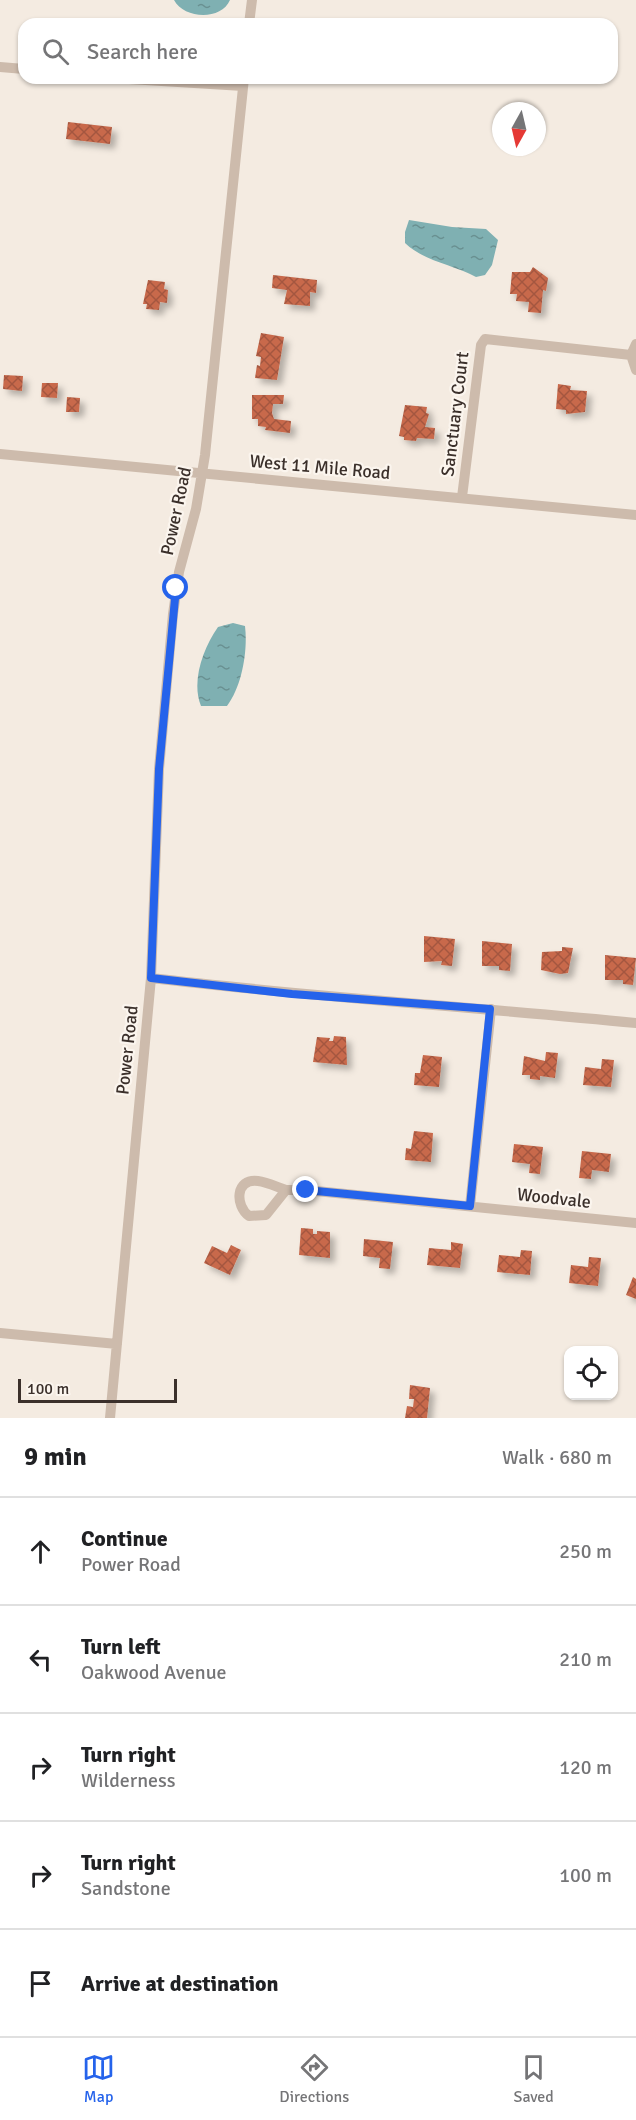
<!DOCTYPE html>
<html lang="en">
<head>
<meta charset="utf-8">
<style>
  body { margin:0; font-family:Signika,sans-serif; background:#f6f6f6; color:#202124 }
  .controls { position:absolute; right:18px; bottom:18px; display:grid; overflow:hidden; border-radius:12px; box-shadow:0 2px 4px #0004 }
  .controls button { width:54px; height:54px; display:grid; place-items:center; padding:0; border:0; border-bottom:2px solid #e0e0e0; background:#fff; color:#202124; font:30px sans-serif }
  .compass { position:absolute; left:492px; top:102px; width:54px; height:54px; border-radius:50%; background:#fff; box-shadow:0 2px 4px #0004; rotate:188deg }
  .scale { position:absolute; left:18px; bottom:15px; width:159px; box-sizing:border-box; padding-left:6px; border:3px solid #3b302b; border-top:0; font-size:16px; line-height:21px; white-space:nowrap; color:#3b302b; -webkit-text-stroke:4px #fbf5ee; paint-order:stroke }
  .stop { position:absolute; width:18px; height:18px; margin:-14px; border:4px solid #2563eb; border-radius:50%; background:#fff }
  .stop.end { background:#2563eb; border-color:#fff; box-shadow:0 2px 6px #0008 }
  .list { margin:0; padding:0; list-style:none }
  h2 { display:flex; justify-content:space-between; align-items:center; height:78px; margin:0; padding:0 24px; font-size:26px }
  h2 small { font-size:20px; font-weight:400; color:#757577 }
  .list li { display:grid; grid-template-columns:39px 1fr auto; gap:18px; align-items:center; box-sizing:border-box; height:108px; padding:0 24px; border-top:2px solid #e0e0e0 }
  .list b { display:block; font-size:22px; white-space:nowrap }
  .list p { margin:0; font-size:20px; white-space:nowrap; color:#757577 }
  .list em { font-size:20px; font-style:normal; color:#757577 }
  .icon { flex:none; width:33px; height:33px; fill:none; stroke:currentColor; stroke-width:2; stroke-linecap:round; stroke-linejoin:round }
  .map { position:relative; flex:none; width:636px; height:1418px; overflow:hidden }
  .search { position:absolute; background:#fff; box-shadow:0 2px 4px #0004; left:18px; right:18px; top:18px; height:66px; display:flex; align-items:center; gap:15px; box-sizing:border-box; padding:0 21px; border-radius:18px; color:#757577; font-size:22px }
  .sheet { height:618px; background:#fff }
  nav { display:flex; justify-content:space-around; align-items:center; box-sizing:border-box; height:84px; border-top:2px solid #e0e0e0; background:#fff; font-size:16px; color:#757577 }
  nav a { display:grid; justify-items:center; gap:3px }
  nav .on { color:#2563eb }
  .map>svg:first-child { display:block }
  .water { fill:url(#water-ripples) }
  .building { fill:url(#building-cross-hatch); filter:url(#shadow) }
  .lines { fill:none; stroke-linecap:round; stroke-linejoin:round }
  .minor { stroke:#cdbbac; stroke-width:10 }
  .route { stroke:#2563eb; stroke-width:8 }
  .labels { text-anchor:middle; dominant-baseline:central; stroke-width:4.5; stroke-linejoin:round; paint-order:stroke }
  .street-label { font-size:18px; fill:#3b302b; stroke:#fbf5ee }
</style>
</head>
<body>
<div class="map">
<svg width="636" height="1418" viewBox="0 0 636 1418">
  <defs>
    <pattern id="water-ripples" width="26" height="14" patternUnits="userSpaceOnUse" patternTransform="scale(1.5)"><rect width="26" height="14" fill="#7fb0b2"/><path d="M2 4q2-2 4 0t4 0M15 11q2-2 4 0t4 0" fill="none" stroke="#699091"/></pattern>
    <pattern id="building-cross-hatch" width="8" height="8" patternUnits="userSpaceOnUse" patternTransform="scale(1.5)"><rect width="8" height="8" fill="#c8694b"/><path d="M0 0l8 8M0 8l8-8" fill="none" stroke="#a4573f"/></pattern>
    <filter id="shadow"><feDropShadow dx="5" dy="5" stdDeviation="3" flood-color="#0004"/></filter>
  </defs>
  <rect width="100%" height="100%" fill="#f4ebe1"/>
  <path class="water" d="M174,0H230C221,21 184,19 174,0Z
    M409,220L452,227L486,229L498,240L492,265L485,275L476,277C452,264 425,262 405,243V232Z
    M233,623L245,626C248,651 242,686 227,706H201C191,682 203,648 218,627Z"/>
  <path class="building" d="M68,122L112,127L110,144L66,139Z
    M533,267L548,278L546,291L543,290L541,313L528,312L529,302L516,301L517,294H510L512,272H530Z
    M273,275L317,280L316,293L310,292V306L284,304L287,290L272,288Z
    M148,280L165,282L164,289L168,290L167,303L160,302L159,310L146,309L147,304H143Z
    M261,333L284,337L277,380L255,378L257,365L260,366L261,357L256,356Z
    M4,375L23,376L22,391L3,389Z
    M42,383H58L57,398L41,397Z
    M558,384L571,386L570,390L587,391L585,412L566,414V410L556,409Z
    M252,395H284L283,404H273L272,413L274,419L291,421L290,433L265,430L266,427L258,426V419H252Z
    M67,397L80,398L79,412H66Z
    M405,405L427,407L426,413L429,414L425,427L435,428L434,439L417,438L416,441L404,440V437L399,436Z
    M424,936L455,939L452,966L441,965L442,961L424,962Z
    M482,941L512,944L510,971L499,970V966H482Z
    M562,947L573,948L568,973L560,974L541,970L542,952L562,951Z
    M605,955L636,958L633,985L623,984V980H605Z
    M334,1036L346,1037L347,1065L313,1062L317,1037L330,1038L329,1041H333Z
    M546,1052L558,1053L555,1078L540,1076V1080L530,1079V1075H522L524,1056L545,1061Z
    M423,1055L442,1057L439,1087L414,1085L415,1073H420Z
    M602,1059L614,1060L611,1087L583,1085L585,1067L601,1069Z
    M414,1131L433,1133L431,1162L405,1160L406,1148L411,1149Z
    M514,1144L543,1147L540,1174L529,1173L530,1164L512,1162Z
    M582,1151L611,1154L609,1172L592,1170L591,1179L579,1178Z
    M301,1228L313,1229V1234H317V1231L330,1232V1258L299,1255Z
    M364,1239L393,1242L390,1269L379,1268L380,1258L363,1256Z
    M451,1242L463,1244L460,1268L427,1265L429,1248L451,1250Z
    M231,1245L241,1250L230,1275L204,1263L212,1246L227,1253Z
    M521,1250L532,1251L530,1275L497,1272L499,1255L520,1257Z
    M589,1257L601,1258L598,1286L569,1283L571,1265L588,1267Z
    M633,1277L636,1279V1299L626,1295Z
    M410,1385L430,1388L427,1418H405L407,1406L413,1407L414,1399H409Z"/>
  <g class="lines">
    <path class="minor" d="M249,24L252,0
      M0,67L24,69
      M113,78L243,86
      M636,344L631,355L636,370
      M0,454L636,515
      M462,497L481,345L485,339L631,355
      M151,978C312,997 474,1007 636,1023
      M286,1190C277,1187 267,1182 258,1181C235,1178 235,1206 249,1216L266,1215L286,1190H306L636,1223
      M470,1206L491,1009
      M0,1333L117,1344
      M110,1418L151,978L159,769L173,614L179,572L196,509L205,455L244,78"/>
  </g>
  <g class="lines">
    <path class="route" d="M176,588L159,769L151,978L292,994L490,1009L470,1206L306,1190"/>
  </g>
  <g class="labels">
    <g class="street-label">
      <text transform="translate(455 414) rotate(-83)">Sanctuary Court</text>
      <text transform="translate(320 467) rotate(5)">West 11 Mile Road</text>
      <text transform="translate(176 511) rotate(-78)">Power Road</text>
      <text transform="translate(127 1050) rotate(-84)">Power Road</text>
      <text transform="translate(554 1198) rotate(6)">Woodvale</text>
    </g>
  </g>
</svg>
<div class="controls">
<button><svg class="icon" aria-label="locate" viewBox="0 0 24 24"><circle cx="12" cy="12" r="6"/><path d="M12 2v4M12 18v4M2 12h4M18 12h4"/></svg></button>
</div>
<svg class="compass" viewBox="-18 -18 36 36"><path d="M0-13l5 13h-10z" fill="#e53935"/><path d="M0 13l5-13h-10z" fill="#757577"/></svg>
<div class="scale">100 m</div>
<div class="stop" style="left:176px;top:588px"></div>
<div class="stop end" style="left:306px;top:1190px"></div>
<div class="search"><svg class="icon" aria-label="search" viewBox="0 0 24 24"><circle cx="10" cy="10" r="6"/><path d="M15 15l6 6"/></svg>Search here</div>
</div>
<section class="sheet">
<h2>9 min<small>Walk · 680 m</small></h2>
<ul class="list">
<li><svg class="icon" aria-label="ahead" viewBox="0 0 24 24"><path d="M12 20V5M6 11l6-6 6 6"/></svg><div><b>Continue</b><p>Power Road</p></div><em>250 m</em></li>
<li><svg class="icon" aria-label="left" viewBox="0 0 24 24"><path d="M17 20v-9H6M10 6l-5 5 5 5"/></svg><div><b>Turn left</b><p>Oakwood Avenue</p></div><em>210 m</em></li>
<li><svg class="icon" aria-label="right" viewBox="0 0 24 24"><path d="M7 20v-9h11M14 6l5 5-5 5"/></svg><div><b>Turn right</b><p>Wilderness</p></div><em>120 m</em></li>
<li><svg class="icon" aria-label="right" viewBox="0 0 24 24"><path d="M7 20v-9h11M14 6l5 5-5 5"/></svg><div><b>Turn right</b><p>Sandstone</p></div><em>100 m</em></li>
<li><svg class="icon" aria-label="arrive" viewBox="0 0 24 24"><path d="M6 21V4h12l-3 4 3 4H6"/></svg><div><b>Arrive at destination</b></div></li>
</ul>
</section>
<nav>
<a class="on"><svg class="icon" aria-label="map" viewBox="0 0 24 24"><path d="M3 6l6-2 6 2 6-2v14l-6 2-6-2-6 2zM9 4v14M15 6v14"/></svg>Map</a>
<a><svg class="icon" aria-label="directions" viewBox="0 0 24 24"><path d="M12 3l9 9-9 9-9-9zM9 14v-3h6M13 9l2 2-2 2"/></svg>Directions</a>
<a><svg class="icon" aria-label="saved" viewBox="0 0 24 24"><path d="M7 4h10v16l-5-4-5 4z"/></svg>Saved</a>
</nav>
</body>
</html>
